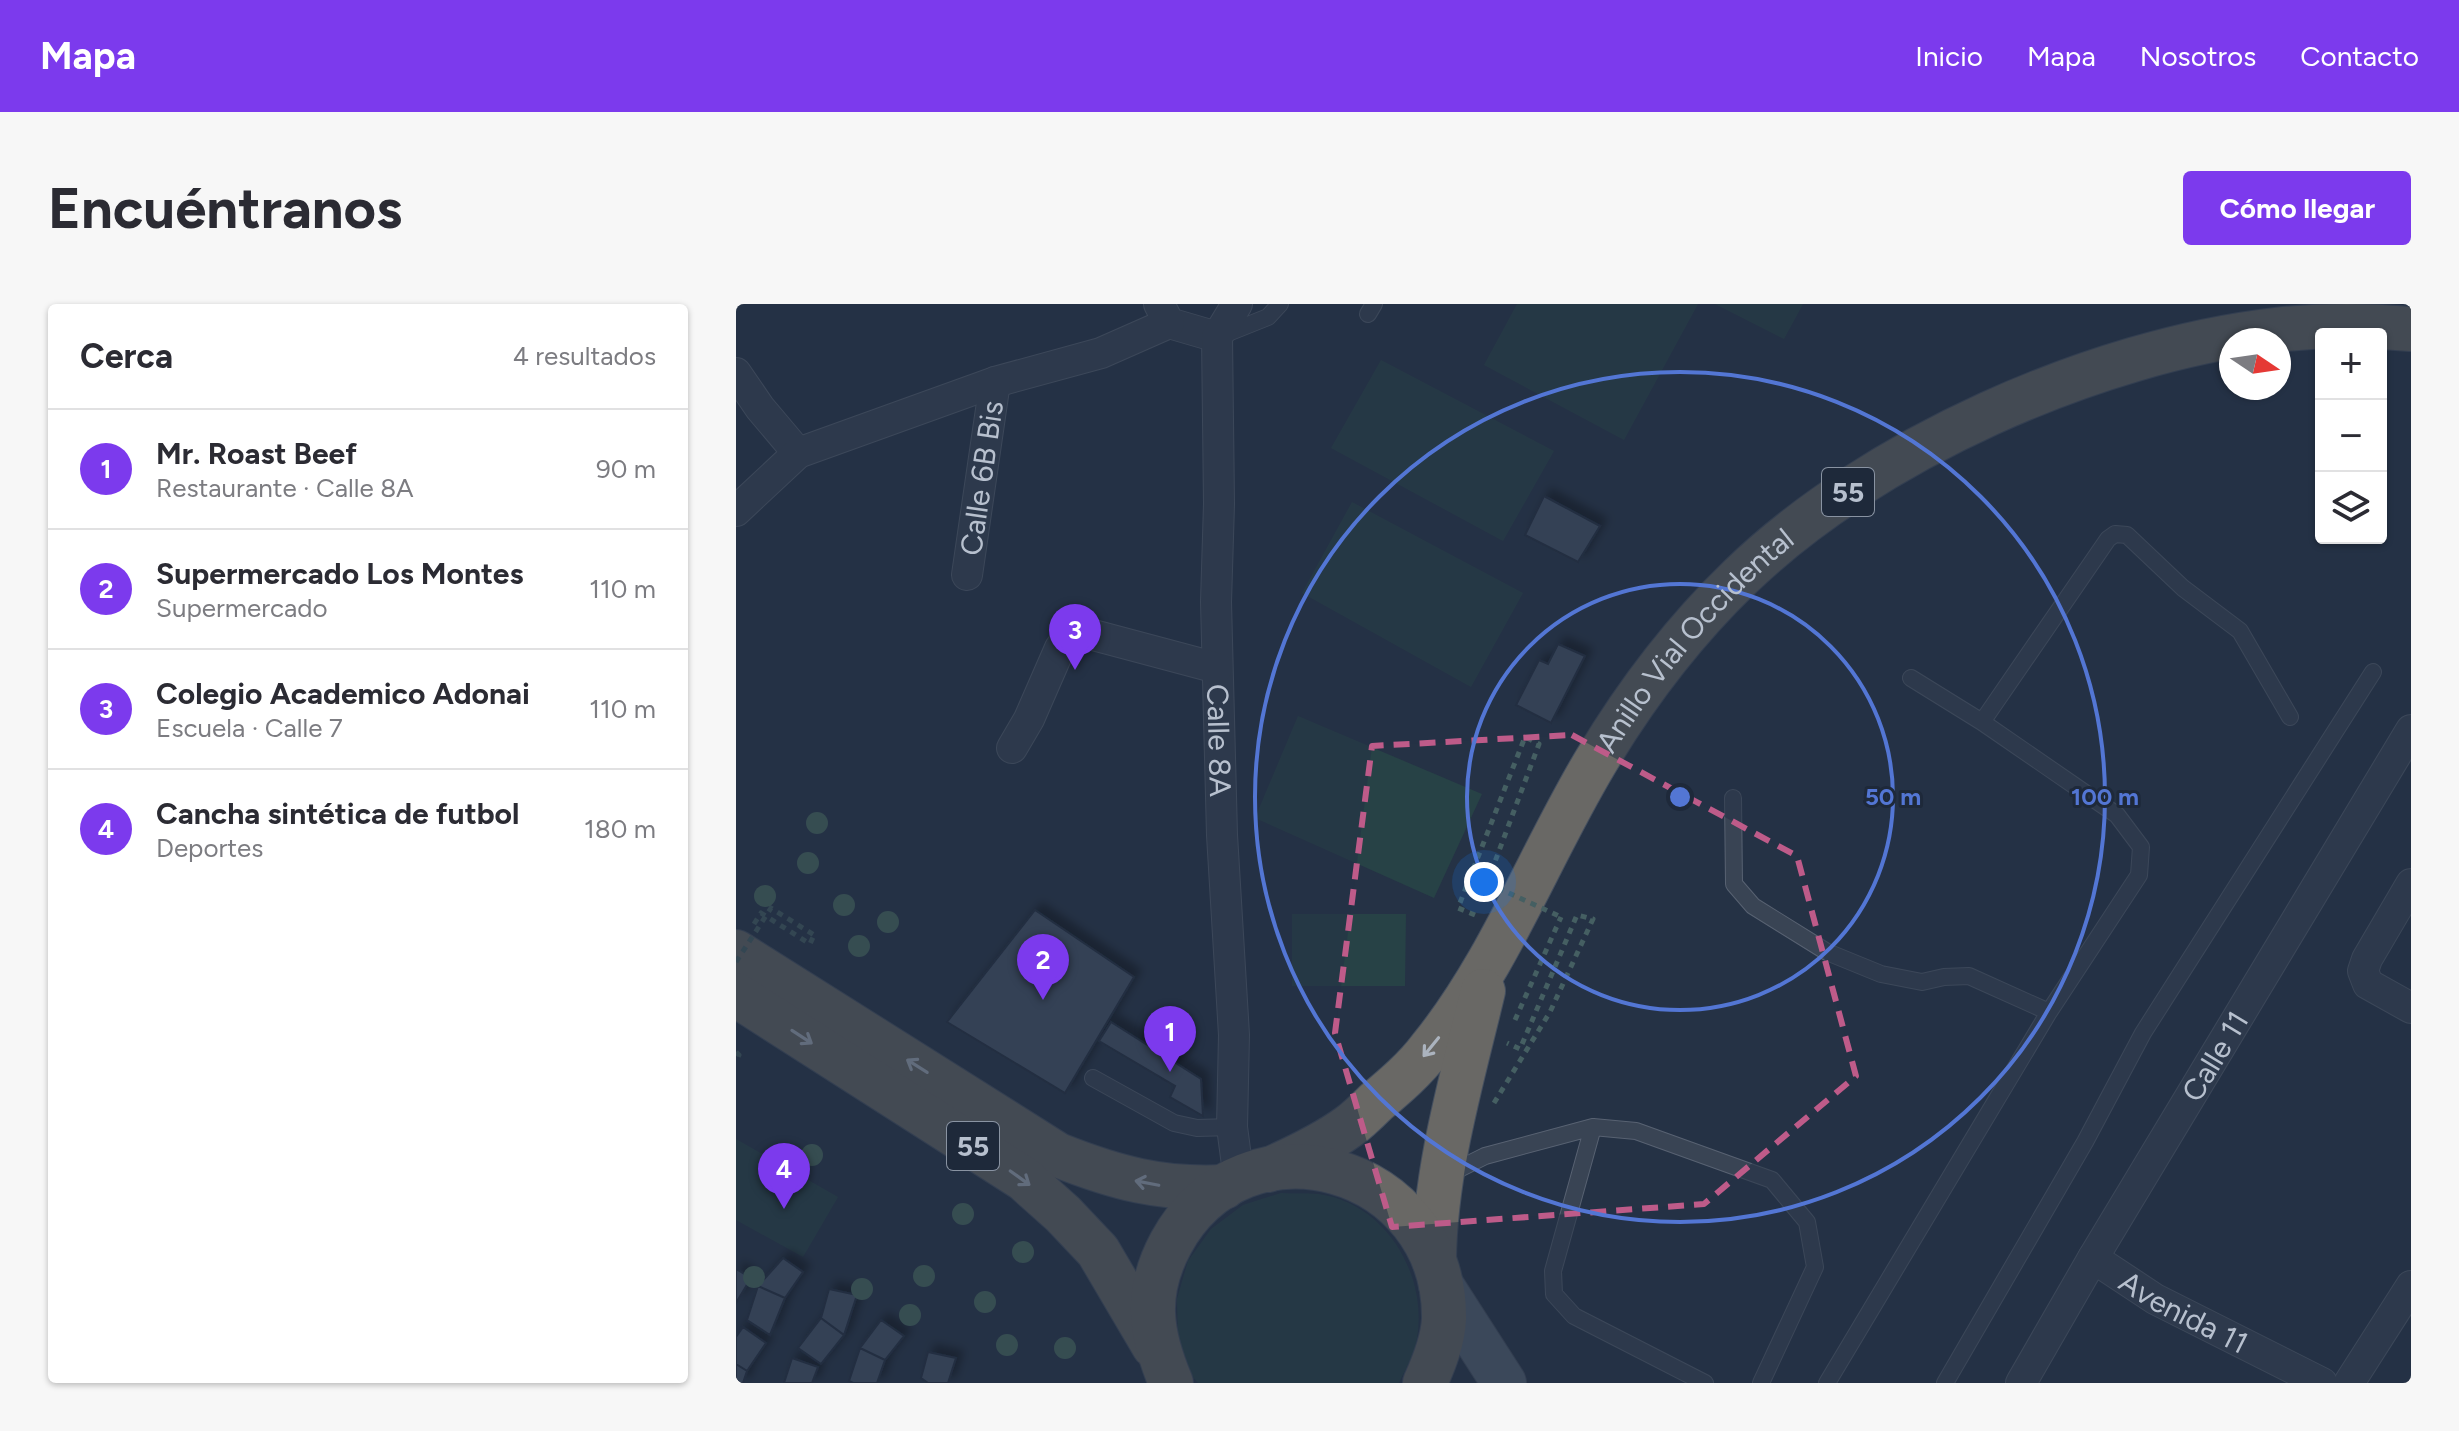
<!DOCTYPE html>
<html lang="es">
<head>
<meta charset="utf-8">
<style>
  body { margin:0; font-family:Figtree,sans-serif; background:#f7f7f7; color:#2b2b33 }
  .controls { position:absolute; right:24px; top:24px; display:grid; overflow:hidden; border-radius:8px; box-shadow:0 2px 6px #0004 }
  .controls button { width:72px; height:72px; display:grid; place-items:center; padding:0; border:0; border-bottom:2px solid #e1e1e2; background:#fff; color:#2b2b33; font:40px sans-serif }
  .compass { position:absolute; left:1483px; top:24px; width:72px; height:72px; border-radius:50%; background:#fff; box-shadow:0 2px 6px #0004; rotate:103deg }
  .you { position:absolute; left:748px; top:578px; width:28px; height:28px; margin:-20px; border:6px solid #fff; border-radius:50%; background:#1a73e8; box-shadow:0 0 0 12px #1a73e833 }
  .badge { display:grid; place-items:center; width:52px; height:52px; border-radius:50%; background:#7c3aed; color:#fff; font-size:26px; font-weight:700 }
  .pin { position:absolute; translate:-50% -66px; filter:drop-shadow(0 2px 4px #0008) }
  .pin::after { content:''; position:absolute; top:42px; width:28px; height:24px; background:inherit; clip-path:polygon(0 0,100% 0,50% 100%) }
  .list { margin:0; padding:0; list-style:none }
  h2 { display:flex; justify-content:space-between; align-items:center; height:104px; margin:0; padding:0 32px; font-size:34px }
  h2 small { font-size:26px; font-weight:400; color:#7c7c81 }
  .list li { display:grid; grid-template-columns:52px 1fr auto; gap:24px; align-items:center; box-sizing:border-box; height:120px; padding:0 32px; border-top:2px solid #e1e1e2 }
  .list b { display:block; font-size:30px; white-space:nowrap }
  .list p { margin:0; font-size:26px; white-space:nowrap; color:#7c7c81 }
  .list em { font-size:26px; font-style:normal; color:#7c7c81 }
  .icon { flex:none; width:44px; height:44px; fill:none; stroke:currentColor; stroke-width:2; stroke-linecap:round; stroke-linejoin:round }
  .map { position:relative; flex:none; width:1675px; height:1079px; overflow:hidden; border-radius:8px }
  header { display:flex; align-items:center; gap:48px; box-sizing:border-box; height:112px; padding:0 40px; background:#7c3aed; color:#fff }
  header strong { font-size:38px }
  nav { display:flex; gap:44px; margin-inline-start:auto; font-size:28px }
  .intro { display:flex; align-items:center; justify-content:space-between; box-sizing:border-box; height:192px; padding:0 48px }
  h1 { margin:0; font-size:56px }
  .button { padding:20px 36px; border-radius:8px; background:#7c3aed; color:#fff; font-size:28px; font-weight:700 }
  main { display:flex; gap:48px; padding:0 48px }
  aside { flex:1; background:#fff; border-radius:8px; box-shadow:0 2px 6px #0004 }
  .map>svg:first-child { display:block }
  .green { fill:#274246 }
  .building { fill:#465469; stroke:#202b3c; stroke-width:2; filter:url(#shadow) }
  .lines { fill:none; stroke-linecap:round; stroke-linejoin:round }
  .service-casing { stroke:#586272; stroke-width:18 }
  .minor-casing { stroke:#586272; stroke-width:32 }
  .primary-casing { stroke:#434d5e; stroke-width:46 }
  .trunk-casing { stroke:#444f5f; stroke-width:46 }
  .path { stroke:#455f62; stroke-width:5; stroke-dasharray:6 6; stroke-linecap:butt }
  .service { stroke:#394454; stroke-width:16 }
  .minor { stroke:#394454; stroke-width:30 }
  .primary { stroke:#576474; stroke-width:44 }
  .trunk { stroke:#696865; stroke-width:44 }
  .path-bridge { stroke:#455f62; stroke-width:5; stroke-dasharray:6 6; stroke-linecap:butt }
  .tree { fill:#4c6f61 }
  .oneway { stroke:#abb3be }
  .marked { fill:none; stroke:#be5b89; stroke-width:6; stroke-dasharray:16 10; stroke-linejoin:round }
  .ring { fill:none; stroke:#5376d4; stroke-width:4 }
  .labels { text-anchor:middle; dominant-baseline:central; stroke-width:6; stroke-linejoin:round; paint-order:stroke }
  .shield { fill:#1e293a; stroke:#8993a2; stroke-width:2 }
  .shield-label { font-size:28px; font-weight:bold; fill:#b7c0ce }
  .street-label { font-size:30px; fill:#b7c0ce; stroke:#1e293a }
  .centre { fill:#5376d4; stroke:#1e293a; stroke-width:4 }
  .ring-label { font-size:24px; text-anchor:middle; font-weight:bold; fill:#5376d4; stroke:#1e293a; stroke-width:6; stroke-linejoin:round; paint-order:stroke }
</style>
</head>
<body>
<header>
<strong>Mapa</strong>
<nav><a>Inicio</a><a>Mapa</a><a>Nosotros</a><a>Contacto</a></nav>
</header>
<div class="intro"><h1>Encuéntranos</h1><a class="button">Cómo llegar</a></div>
<main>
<aside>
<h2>Cerca<small>4 resultados</small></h2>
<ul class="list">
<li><span class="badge">1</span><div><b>Mr. Roast Beef</b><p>Restaurante · Calle 8A</p></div><em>90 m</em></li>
<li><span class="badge">2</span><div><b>Supermercado Los Montes</b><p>Supermercado</p></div><em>110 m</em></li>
<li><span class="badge">3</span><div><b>Colegio Academico Adonai</b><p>Escuela · Calle 7</p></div><em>110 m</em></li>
<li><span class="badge">4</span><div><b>Cancha sintética de futbol</b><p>Deportes</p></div><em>180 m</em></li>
</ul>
</aside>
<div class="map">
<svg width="1675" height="1079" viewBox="0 0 1675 1079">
  <defs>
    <filter id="shadow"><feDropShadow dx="7" dy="-7" stdDeviation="4" flood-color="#0009"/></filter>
  </defs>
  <rect width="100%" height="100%" fill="#253245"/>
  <path class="green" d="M781,0H962L888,136L748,61Z
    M979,0H1067L1048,35Z
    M645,56L818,147L767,237L595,144Z
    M616,198L787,289L735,383L566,289Z
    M562,412L746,490L698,594L519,514Z
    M556,610H670L669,682H556Z
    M0,835L102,893L67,953L0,916Z
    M545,889C557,890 570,889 582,890C651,899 694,974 680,1039C678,1052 668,1067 663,1079H462L457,1073L442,1035L441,995L452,957L475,925L507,901Z"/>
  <path class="building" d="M808,192L864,222L842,258L789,231Z
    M822,340L849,352L815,419L780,401L803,356L812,360Z
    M299,606L398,673L329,789L211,718Z
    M375,718L465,775L467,812L434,793L439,782L363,737Z
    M47,954L67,968L49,994L22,982Z
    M0,965L15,974L0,999Z
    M22,982L49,994L34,1031L11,1016Z
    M93,985L121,991L108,1031L85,1014Z
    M85,1014L108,1031L85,1060L62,1044Z
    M145,1016L168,1032L149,1056L124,1044Z
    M7,1023L30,1039L11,1067L0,1060V1033Z
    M124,1044L149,1056L141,1079H117L113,1077Z
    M192,1048L220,1054L212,1079H192L185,1074Z
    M56,1054L82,1063L76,1079H48Z
    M0,1060L11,1067L7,1079H0Z"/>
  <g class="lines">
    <defs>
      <path id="service" d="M632,10L638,0
        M482,33L532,13L544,0
        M1246,418L1372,235L1379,230L1391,231L1447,284L1504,327L1554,413
        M997,494L998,580L1017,602L1091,648L1145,670L1186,678L1208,673L1233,672L1313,708
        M357,774L438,819L461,824L496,823
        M857,823L817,967L818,990L838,1012L969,1079
        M711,871L749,852L857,823L900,827L1036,876L1071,918L1079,963L1025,1079
        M1091,1079L1313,708L1403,571L1405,543L1381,511L1246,418L1175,374
        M1209,1079L1349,838L1407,729L1637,368"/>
      <g id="minor">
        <path d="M423,0L433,19L481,33"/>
        <path id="s1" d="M501,0L481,33L483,200L480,298L486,531L498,731L496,823L503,876"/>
        <path d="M0,69L24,104L62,149"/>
        <path d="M0,207L62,149L259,78L365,49L433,19"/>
        <path id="s2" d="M231,271L259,78"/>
        <path d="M276,444L293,415L324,344L333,332L346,328L481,364"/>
        <path d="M1675,580L1631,655L1627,667L1632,680L1675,704"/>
        <path id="s3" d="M1357,954L1419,995L1586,1079"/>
        <path id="s4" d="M1285,1079L1357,954L1675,426"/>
        <path d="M1613,1079L1675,982"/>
      </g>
      <path id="primary" d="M705,981L768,1079"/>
      <g id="trunk">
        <path d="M0,648L322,851C380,874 425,886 488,883"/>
        <path d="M0,691L288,875L327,910L362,947L418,1042"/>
        <path id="s5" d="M532,866C559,854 587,841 612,823C622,816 631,807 640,798C659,782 679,765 694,745C764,659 803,552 860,457C900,390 948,327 1004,273C1135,146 1358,47 1539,26C1584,21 1630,21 1675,25"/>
        <path d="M698,956C699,865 726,775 747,687"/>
        <path d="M435,1079C414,1029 408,989 435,939C509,803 710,861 708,1015C707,1037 698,1059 689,1079"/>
      </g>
    </defs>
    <use href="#service" class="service-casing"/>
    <use href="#minor" class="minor-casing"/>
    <use href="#primary" class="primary-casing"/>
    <use href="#trunk" class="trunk-casing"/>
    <path class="path" d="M739,611L722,604L789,433L803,440L751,579
      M18,620L25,609L74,640L78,631
      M779,716L825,613
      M0,748L3,751L0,756
      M758,799L814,708L857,615L841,611L784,745L771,739"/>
    <use href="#service" class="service"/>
    <use href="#minor" class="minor"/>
    <use href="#primary" class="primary"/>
    <use href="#trunk" class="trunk"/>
    <path class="path-bridge" d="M751,579L825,613
      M0,658L35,604L78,631"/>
  </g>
  <g class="tree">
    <circle cx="81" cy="519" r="11"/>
    <circle cx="72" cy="559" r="11"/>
    <circle cx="29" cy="592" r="11"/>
    <circle cx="108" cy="601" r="11"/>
    <circle cx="152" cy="618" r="11"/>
    <circle cx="123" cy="642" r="11"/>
    <circle cx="76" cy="851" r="11"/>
    <circle cx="227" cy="910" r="11"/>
    <circle cx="287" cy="948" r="11"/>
    <circle cx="188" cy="972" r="11"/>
    <circle cx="18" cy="973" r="11"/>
    <circle cx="126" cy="985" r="11"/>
    <circle cx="249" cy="998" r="11"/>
    <circle cx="174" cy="1011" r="11"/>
    <circle cx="271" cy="1041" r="11"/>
    <circle cx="329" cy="1044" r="11"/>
  </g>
  <defs><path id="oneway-shaft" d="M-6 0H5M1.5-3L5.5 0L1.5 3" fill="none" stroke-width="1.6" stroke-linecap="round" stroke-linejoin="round" transform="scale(2)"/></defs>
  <g class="oneway">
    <use href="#oneway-shaft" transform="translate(66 733) rotate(33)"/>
    <use href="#oneway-shaft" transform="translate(695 743) rotate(129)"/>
    <use href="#oneway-shaft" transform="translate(181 762) rotate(-148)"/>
    <use href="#oneway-shaft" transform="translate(284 874) rotate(36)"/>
    <use href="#oneway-shaft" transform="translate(411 879) rotate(-169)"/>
  </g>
  <path d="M0 0H1675V1079H0ZM836,431L1061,552L1120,772L968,900L656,923L599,729L636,442Z" fill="#253245" fill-opacity=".55" fill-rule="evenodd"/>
  <path class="marked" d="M836,431L1061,552L1120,772L968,900L656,923L599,729L636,442Z"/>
  <g class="ring">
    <circle cx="944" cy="493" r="213"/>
    <circle cx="944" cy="493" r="425"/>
  </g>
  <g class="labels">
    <g class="shield">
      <rect x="1086" y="164" width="52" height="48" rx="6"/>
      <rect x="211" y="818" width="52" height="48" rx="6"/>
    </g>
    <g class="shield-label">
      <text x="1112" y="188">55</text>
      <text x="237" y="842">55</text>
    </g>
    <g class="street-label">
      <text stroke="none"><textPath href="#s2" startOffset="98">Calle 6B Bis</textPath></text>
      <text stroke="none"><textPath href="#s5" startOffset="694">Anillo Vial Occidental</textPath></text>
      <text stroke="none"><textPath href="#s1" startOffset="442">Calle 8A</textPath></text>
      <text stroke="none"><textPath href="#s4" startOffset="380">Calle 11</textPath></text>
      <text stroke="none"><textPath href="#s3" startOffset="106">Avenida 11</textPath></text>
    </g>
  </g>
  <circle cx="944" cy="493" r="12" class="centre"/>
  <g class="ring-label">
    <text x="1157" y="501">50 m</text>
    <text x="1369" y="501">100 m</text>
  </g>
</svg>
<div class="controls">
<button>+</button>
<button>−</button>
<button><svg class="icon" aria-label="layers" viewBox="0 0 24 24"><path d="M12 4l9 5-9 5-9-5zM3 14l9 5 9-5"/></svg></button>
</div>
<svg class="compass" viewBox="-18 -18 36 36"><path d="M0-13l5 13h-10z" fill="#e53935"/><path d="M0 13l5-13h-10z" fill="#7c7c81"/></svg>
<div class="you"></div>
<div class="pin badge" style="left:434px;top:768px">1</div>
<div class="pin badge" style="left:307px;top:696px">2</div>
<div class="pin badge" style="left:339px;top:366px">3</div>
<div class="pin badge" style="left:48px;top:905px">4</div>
</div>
</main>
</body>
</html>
